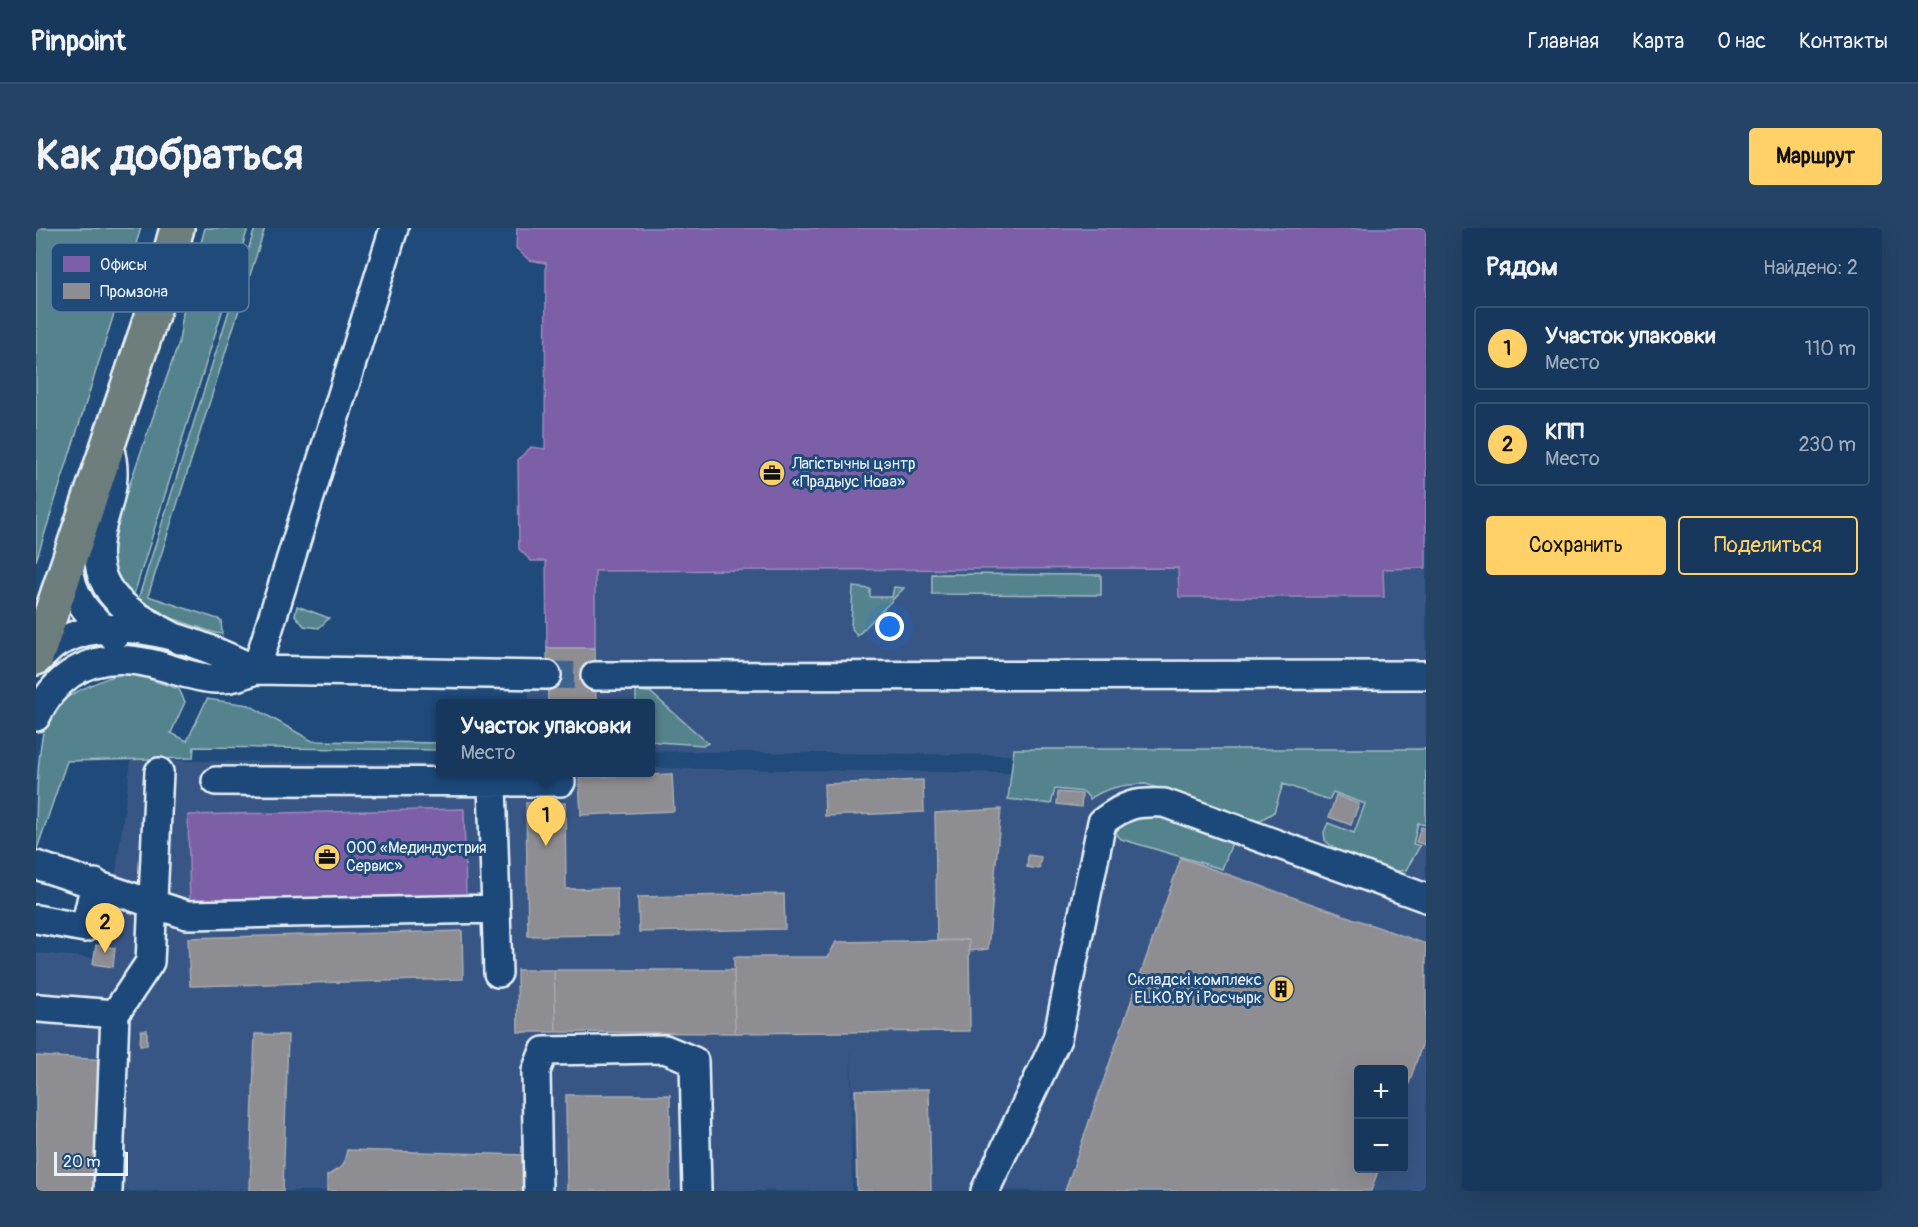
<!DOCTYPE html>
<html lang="ru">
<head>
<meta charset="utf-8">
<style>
  body { margin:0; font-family:Pangolin,sans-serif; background:#244365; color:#f1f3f6 }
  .controls { position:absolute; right:18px; bottom:18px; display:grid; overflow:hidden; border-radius:6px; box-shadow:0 6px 24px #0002 }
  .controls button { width:54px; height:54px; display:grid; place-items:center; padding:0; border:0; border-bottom:2px solid #365272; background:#17385c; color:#f1f3f6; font:30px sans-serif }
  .scale { position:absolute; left:18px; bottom:15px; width:74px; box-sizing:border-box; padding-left:6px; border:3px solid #e8f1f8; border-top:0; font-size:16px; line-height:21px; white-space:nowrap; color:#e8f1f8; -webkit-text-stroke:4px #1f4a7a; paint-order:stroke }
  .you { position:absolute; left:854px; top:399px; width:21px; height:21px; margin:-15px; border:4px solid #fff; border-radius:50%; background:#1a73e8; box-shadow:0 0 0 9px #1a73e833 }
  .badge { display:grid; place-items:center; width:39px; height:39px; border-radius:50%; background:#ffd166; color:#111; font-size:20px; font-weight:700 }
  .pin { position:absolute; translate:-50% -50px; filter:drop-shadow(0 2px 3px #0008) }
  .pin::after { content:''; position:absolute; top:32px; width:21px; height:18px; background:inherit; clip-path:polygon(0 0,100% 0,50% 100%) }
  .popup { position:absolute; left:400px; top:471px; width:219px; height:78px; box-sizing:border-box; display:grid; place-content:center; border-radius:6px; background:#17385c; filter:drop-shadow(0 2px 4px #0005); font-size:20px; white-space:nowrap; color:#9eacbb }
  .popup b { font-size:22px; color:#f1f3f6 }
  .popup::after { content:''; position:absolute; left:50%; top:100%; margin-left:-12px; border:12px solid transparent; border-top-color:#17385c }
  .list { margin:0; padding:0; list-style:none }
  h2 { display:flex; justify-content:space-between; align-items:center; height:78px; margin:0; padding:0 24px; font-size:26px }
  h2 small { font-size:20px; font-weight:400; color:#9eacbb }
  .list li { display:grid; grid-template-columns:39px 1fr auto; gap:18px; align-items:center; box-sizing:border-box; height:84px; margin:0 12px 12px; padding:0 12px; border:2px solid #365272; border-radius:6px }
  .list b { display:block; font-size:22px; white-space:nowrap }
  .list p { margin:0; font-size:20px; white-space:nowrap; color:#9eacbb }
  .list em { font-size:20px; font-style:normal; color:#9eacbb }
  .actions { display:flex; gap:12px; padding:18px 24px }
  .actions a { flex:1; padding:14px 0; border:2px solid #ffd166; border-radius:6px; text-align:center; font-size:21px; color:#ffd166 }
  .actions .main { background:#ffd166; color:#111 }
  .map { position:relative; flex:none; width:1390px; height:963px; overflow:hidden; border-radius:6px }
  header { display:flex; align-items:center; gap:36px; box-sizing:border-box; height:84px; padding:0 30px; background:#17385c; border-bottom:2px solid #365272 }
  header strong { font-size:28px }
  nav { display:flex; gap:33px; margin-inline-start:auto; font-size:21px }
  .intro { display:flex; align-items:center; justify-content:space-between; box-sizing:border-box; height:144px; padding:0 36px }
  h1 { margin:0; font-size:42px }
  .button { padding:15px 27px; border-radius:6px; background:#ffd166; color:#111; font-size:21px; font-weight:700 }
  main { display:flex; gap:36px; padding:0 36px }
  aside { flex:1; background:#17385c; border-radius:6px; box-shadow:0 6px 24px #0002 }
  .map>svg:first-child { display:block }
  .built { fill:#375785; fill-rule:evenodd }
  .green { fill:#54838d; stroke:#9ebac2; stroke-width:1.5 }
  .offices { fill:#7b5ea7; stroke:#9c8abf; stroke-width:1.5 }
  .industry { fill:#8d8d92; stroke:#a8abb1; stroke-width:1.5 }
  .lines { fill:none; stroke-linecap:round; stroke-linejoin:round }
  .minor-tunnel { stroke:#3d638d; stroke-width:27; stroke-dasharray:27 14; stroke-linecap:butt }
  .minor-casing { stroke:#e8f1f8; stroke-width:32 }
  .major-casing { stroke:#e8f1f8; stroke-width:38 }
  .minor { stroke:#1f4a7a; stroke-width:27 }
  .major { stroke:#6d7e7c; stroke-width:33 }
  .labels { text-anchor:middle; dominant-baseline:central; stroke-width:6; stroke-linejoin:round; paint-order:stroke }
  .poi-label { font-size:16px; fill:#e8f1f8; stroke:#1f4a7a; text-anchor:start }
  .key { fill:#1f4a7a; stroke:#5b7ca0; stroke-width:1.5 }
  .key-label { font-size:16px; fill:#e8f1f8 }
</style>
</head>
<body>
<header>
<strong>Pinpoint</strong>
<nav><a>Главная</a><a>Карта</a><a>О нас</a><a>Контакты</a></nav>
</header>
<div class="intro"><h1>Как добраться</h1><a class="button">Маршрут</a></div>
<main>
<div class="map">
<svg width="1390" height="963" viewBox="0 0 1390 963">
  <rect width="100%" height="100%" fill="#1f4a7a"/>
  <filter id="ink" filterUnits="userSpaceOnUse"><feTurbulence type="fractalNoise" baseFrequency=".0167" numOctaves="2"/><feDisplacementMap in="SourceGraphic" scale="12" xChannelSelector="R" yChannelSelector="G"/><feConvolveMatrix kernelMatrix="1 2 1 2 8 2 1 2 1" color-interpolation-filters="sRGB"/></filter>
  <g filter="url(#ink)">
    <path class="built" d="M481,0H1390V963H819L815,812L816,963H0V725L58,730L60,717L70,718L95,532L405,536V544H615V540L974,545L976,527L615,523V476L493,475V461L503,462L511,447L510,334L495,333L483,321L482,232L495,219L509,221L510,36L493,32L480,20ZM1322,842H1368V940H1322Z"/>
    <path class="green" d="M1,0H105L0,333V3Z
      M169,0H212L96,373L70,333L74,313L143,114L148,77Z
      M219,0H229L112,368L185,392L186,406L179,405L100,378Z
      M896,346L1065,347V367L896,366Z
      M817,359L834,361V369H856L858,359L868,360L821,408L815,399Z
      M261,378L293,390L283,400L268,398L259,387Z
      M82,446L100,447L143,461L149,474L135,505L151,513L171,471L213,477L276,513L405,515V522L158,519L157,530L31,533L0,624C0,588 0,516 12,488C29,465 57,456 82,446Z
      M600,463L614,464L672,515L668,517L621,514L615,512V476L600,475Z
      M978,521H1390V597L1382,595L1377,616L1384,618L1370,642C1350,647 1302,627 1289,612L1288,604L1292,595L1318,605L1329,576L1297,564L1293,572L1247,556L1238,584L1223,593H1214L1110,556C1090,556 1070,559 1054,571L1048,564L1019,561L1015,576L972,571Z
      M1115,586L1133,588L1197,612L1186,641L1085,611L1080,605C1088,588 1097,588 1115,586Z"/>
    <path class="offices" d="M481,0H1390V340L1347,341L1348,369H1143L1142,340L559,343V420H511L510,333H495L483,321L482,232L495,219L509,221L510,35L493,32L480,20Z
      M428,581L430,671L154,677L152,587Z"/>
    <path class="industry" d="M511,420H559L560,476H512Z
      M636,546L638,583L545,587L543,550Z
      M887,552L888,584L789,588L788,556Z
      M1022,564L1046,566L1045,579L1021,576Z
      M1300,567L1323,576L1315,597L1293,589Z
      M490,575H529L530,661L581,660L582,707L492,708Z
      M965,581L952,721L933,723V712L901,713L899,585Z
      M1385,599L1390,600V617L1380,614Z
      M992,627L1005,629L1003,641L991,639Z
      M1145,630L1390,716V805L1368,870V842H1322V940H1343L1335,963H1029Z
      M748,666L749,701L603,704L602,669Z
      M426,703L427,751L154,758L152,710Z
      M933,712L934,803L699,805L698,729H792L800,714Z
      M60,717L79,720L77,739L57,736Z
      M481,742H518L520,804H482Z
      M518,742H698L699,805L520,804Z
      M105,802H111V817H104Z
      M219,806L252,807L247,963H214Z
      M0,828L72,832L64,963H0Z
      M893,861L895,963H821L819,862Z
      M530,867H634V963H531Z
      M311,922L489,927L493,963H291V948L307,938Z"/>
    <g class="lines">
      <path class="minor-tunnel" d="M511,447L559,448"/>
      <defs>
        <path id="minor" d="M73,219C81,243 76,264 69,287C46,362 86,381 144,412
          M32,334C36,371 51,386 78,409
          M0,433C8,427 16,417 25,413C88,382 162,414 220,442
          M220,442L358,0
          M559,448L1390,447
          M0,489C22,442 61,423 113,435C135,440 157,450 180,451C194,452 207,447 220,442L511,447
          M180,553L525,554
          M456,556L462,745
          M0,637L151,687L460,681
          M0,691L49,700L59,655
          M3,780L79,786L114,734L123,544
          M72,963L79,786
          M502,963L500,843L508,823L629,821L658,833L661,963
          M949,963L1021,811L1066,594C1090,576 1099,574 1128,575L1390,670"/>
        <path id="major" d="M0,430L124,63L141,0"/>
      </defs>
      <use href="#minor" class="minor-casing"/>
      <use href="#major" class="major-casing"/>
      <use href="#minor" class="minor"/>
      <use href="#major" class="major"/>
    </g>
  </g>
  <defs>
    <symbol id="office-disc" viewBox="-11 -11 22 22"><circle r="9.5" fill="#ffd166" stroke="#1f4a7a"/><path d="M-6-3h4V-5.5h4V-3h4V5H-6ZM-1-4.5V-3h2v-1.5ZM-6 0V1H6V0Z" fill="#111"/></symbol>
    <symbol id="building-disc" viewBox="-11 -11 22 22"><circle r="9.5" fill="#ffd166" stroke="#1f4a7a"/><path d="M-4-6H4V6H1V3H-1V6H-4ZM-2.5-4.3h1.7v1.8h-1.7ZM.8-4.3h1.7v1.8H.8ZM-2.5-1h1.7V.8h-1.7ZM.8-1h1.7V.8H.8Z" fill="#111"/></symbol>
  </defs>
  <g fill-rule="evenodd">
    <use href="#office-disc" x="721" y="230" width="30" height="30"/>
    <use href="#office-disc" x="276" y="614" width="30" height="30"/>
    <use href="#building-disc" x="1230" y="746" width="30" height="30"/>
  </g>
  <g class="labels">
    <g class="poi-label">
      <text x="756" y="236">Лагістычны цэнтр<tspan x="756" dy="18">«Прадыус Нова»</tspan></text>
      <text x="310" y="620">ООО «Мединдустрия<tspan x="310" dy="18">Сервис»</tspan></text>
      <text x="1226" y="752" text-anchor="end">Складскі комплекс<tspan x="1226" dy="18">ELKO.BY і Росчырк</tspan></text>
    </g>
  </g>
  <rect x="15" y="15" width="198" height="69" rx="9" class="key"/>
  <rect x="27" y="28" width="27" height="16" fill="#7b5ea7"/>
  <rect x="27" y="55" width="27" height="16" fill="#8d8d92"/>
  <g class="key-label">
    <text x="64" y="42">Офисы</text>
    <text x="64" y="69">Промзона</text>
  </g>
</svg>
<div class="controls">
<button>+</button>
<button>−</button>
</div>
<div class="scale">20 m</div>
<div class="you"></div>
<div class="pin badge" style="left:510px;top:618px">1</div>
<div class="popup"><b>Участок упаковки</b>Место</div>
<div class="pin badge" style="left:69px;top:725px">2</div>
</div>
<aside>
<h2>Рядом<small>Найдено: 2</small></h2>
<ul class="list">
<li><span class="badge">1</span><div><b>Участок упаковки</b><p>Место</p></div><em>110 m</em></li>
<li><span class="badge">2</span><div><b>КПП</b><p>Место</p></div><em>230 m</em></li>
</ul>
<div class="actions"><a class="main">Сохранить</a><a>Поделиться</a></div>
</aside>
</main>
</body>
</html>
